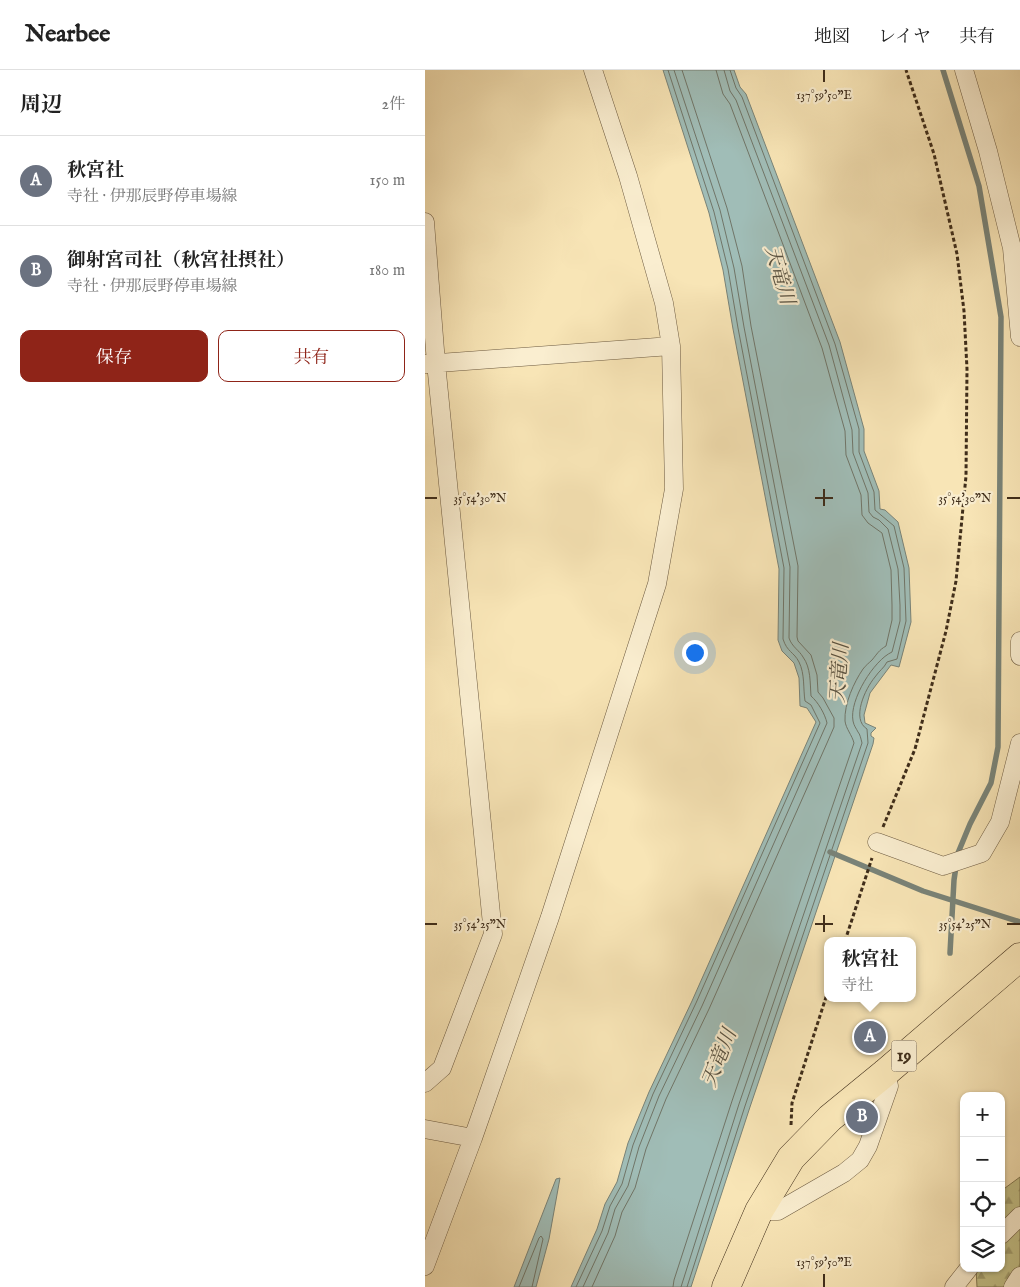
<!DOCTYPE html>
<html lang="ja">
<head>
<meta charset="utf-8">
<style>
  body { margin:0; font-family:"IM FELL English","Noto Serif JP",serif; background:#f6f6f6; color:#222 }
  .controls { position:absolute; right:15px; bottom:15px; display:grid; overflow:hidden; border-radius:10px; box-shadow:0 1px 4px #0004 }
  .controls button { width:45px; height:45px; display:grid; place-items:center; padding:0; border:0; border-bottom:1px solid #e0e0e0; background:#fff; color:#222; font:25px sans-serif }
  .you { position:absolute; left:269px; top:582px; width:18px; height:18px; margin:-12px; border:4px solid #fff; border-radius:50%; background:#1a73e8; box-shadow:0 0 0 8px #1a73e833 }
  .badge { display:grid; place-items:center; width:32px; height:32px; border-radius:50%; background:#8f2418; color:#fff; font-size:16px; font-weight:700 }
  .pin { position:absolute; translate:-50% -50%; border:2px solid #fff; box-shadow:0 1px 5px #0006 }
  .popup { position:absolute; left:399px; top:867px; width:92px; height:65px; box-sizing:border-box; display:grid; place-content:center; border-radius:10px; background:#fff; filter:drop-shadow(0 1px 4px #0005); font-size:16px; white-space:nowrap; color:#767676 }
  .popup b { font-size:19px; color:#222 }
  .popup::after { content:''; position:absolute; left:50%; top:100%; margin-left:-10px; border:10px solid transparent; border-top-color:#fff }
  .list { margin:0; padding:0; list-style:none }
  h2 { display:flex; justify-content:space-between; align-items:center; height:65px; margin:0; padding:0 20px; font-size:21px }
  h2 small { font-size:16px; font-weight:400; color:#767676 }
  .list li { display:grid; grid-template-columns:32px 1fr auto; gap:15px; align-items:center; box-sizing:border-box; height:90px; padding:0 20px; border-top:1px solid #e0e0e0 }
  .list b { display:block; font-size:19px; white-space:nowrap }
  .list p { margin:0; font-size:16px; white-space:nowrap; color:#767676 }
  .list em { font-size:16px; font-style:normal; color:#767676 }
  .actions { display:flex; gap:10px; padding:15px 20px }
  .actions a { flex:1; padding:11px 0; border:1px solid #8f2418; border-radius:10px; text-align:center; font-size:18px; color:#8f2418 }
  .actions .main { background:#8f2418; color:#fff }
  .icon { flex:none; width:28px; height:28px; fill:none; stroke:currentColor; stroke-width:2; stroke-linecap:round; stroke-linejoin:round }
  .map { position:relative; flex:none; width:595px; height:1217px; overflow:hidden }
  header { display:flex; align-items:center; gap:30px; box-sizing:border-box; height:70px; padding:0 25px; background:#fff; border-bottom:1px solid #e0e0e0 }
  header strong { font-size:24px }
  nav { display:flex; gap:28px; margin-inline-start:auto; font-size:18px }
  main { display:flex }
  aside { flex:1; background:#fff }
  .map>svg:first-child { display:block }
  .forest { fill:url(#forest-firs); stroke:#827852 }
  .water { fill:#a0bdb7; stroke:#798378 }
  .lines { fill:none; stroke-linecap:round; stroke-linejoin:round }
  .shore { stroke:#707568; stroke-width:1 }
  .stream { stroke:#798378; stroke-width:5.5 }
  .street-casing { stroke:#6d5b41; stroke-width:19 }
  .primary-casing { stroke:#3f2d1a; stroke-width:29 }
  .path { stroke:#3f2d1a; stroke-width:3; stroke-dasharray:4 2.5; stroke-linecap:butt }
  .street { stroke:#faeed0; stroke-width:18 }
  .primary { stroke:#f8e5b6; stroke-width:28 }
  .ticks { fill:none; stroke:#3f2d1a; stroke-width:2 }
  .labels { text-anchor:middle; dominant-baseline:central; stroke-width:4.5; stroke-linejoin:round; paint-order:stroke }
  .shield { fill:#faeed0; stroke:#776751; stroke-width:1 }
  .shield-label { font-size:18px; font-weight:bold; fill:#3f2d1a }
  .water-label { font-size:20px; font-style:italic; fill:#575141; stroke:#faeed0 }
  .ticks-label { font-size:12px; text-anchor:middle; fill:#3f2d1a; stroke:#faeed0; stroke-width:4.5; stroke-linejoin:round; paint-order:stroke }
</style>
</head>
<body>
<header>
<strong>Nearbee</strong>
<nav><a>地図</a><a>レイヤ</a><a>共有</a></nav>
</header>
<main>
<aside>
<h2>周辺<small>2件</small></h2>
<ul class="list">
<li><span class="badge" style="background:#6b7280">A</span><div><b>秋宮社</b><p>寺社 · 伊那辰野停車場線</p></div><em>150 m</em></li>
<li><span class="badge" style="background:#6b7280">B</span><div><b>御射宮司社（秋宮社摂社）</b><p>寺社 · 伊那辰野停車場線</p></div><em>180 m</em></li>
</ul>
<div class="actions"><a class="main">保存</a><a>共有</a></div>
</aside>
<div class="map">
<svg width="595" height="1217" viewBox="0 0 595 1217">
  <defs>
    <pattern id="forest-firs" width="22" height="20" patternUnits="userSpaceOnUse" patternTransform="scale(1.25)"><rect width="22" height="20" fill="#c4c289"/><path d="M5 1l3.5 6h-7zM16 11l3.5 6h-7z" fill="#a19e6f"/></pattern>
  </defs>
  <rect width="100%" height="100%" fill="#f8e5b6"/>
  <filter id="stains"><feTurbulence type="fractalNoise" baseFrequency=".004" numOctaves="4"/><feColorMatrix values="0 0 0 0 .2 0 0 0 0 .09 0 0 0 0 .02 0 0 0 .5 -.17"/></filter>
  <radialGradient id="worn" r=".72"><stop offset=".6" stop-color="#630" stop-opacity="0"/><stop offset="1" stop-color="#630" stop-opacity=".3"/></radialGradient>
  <path class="forest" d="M595,1107V1217H552L551,1198H576V1121Z"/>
  <path class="water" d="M238,0H309L315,17L321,24L415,272L439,359V381L454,421L455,439L460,440L473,452L484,498L486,552L474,597L466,595L445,623L439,645L440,653L451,658L446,663V666L449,668L448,674L325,1037L266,1217H146L172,1159L180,1134L192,1112L203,1073L224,1022L267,931L391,652L382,638L375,636L374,608L369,593L357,581L353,570L354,499L308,259L298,200L284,143Z
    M135,1108L124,1169L111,1217H89L131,1109Z"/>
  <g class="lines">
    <path class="shore" d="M94,1217L114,1168L116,1166L118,1169L107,1217
      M151,1217L177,1161L185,1136L197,1114L208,1075L228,1024L271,933L395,653L386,635L380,631C378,618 380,604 374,592C369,582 362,582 358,569L359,498L313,258L303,199L289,142L243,0
      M158,1217L183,1163L190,1139L203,1116L214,1077L234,1026L277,936L402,653C400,644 393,632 386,626C385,613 386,598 378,587C374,580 367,577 364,568L365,497L319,257L309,198L295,140L249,0
      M167,1217L190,1166L197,1142L210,1118L221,1079L241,1029L284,939L402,673L409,657V648L398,628L393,622L392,605L386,585L373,571L372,567L373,496L326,256L317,196L302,138L257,0
      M248,1217L249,1210L307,1031L429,673C427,665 421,659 420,651C419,634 429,612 438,599C441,595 444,593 447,590C452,584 454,580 461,576L467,550V535L466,500L457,463L443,453L437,445L436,425L421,385L420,361L397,278L305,34L298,24L291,0
      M256,1217L314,1034L437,673C436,669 435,664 433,662C431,658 429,656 428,651C424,630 449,590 467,582L475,551V535L473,499L463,459L454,450L448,447L444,442L443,423L428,383L427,360L404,275L311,30L305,21L299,0
      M262,1217L320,1036L443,673L442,659C426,649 440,619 450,607C454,601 459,598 462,592L472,589L481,551L479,498L469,456L450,440L449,422L434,382V359L410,274L317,27L311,18L305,0"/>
    <path class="stream" d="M518,0L554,116L576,247L573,677L566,713L545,754L533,783L529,810L525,883
      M405,782L498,821L595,852"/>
    <defs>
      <path id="street" d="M539,0L563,81L587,178L595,267
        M0,152L11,293L68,864L17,998L0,1013
        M0,294L246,276
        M595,571V586
        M452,772L518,796L557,783L575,752L595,673
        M0,1059L48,1068
        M334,1141H353L419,1103L435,1090L443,1076L464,1016L460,1003
        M576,1165L595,1146
        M0,1196L48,1068L125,847L232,514L249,419L246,276L239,233L203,106L168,0
        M529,1217L544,1198
        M588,1217L595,1206"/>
      <path id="primary" d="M301,1217L334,1141L366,1088L405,1048L460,1003L595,887"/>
    </defs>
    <use href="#street" class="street-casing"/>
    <use href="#primary" class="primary-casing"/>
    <path class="path" d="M458,757L490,679L521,561L531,511L541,406L542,299L539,241L532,184L509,84L481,0
      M420,871L447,788
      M366,1055L367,1033L402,924"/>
    <use href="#street" class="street"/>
    <use href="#primary" class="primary"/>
  </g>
  <path class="ticks" d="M399,0V12M399,419V436M0,428H12M390,428H408M582,428H595M399,845V862M0,854H12M390,854H408M582,854H595M399,1204V1217"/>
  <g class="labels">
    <rect class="shield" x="466.5" y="970.5" width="25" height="31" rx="4"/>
    <g class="shield-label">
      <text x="479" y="986">19</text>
    </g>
    <g class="water-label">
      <text transform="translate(354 205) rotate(74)">天竜川</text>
      <text transform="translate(415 603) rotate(-86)">天竜川</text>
      <text transform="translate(295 988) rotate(-68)">天竜川</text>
    </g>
  </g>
  <g class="ticks-label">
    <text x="399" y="29">137°59'50"E</text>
    <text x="55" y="432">35°54'30"N</text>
    <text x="540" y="432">35°54'30"N</text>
    <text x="55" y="858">35°54'25"N</text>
    <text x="540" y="858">35°54'25"N</text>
    <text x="399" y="1196">137°59'50"E</text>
  </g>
  <rect width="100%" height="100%" filter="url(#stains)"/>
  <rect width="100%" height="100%" fill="url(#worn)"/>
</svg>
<div class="controls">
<button>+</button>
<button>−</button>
<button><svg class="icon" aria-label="locate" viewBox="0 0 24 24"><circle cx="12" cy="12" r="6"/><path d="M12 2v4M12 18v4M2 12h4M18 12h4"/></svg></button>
<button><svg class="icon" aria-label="layers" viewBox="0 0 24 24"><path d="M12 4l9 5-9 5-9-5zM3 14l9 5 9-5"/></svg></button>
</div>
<div class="you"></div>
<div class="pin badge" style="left:445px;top:967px;background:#6b7280">A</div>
<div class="popup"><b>秋宮社</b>寺社</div>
<div class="pin badge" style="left:437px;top:1047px;background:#6b7280">B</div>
</div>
</main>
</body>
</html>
